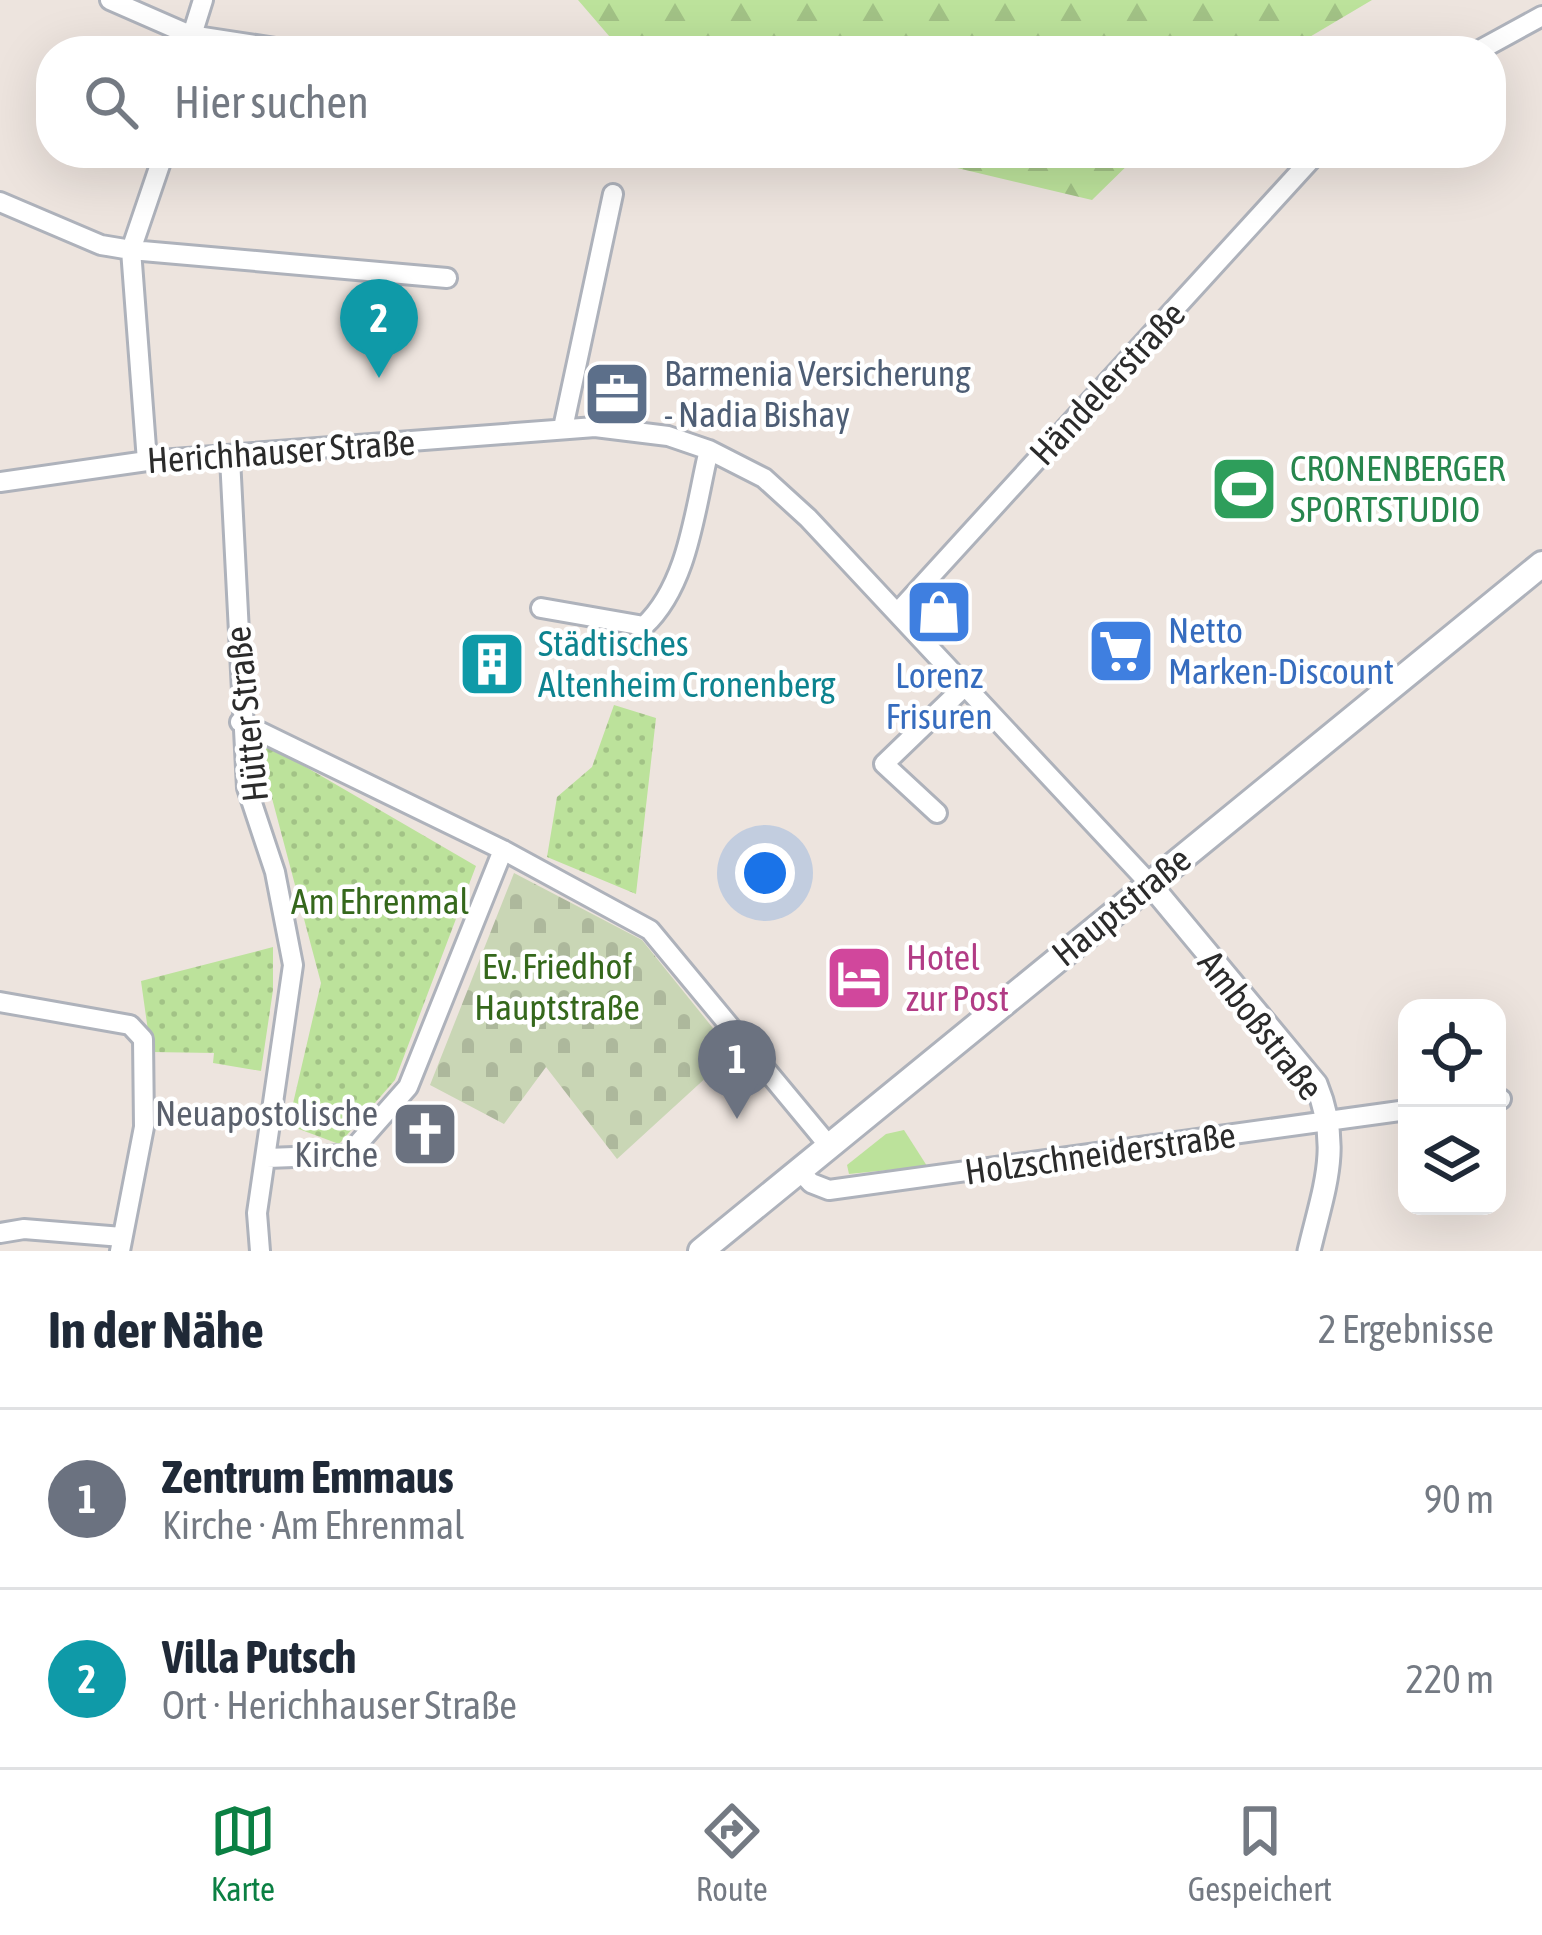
<!DOCTYPE html>
<html lang="de">
<head>
<meta charset="utf-8">
<style>
  body { margin:0; font-family:"Asap Condensed",sans-serif; background:#f6f6f7; color:#1f2937 }
  .controls { position:absolute; right:36px; bottom:36px; display:grid; overflow:hidden; border-radius:24px; box-shadow:0 12px 48px #0002 }
  .controls button { width:108px; height:108px; display:grid; place-items:center; padding:0; border:0; border-bottom:3px solid #e0e1e3; background:#fff; color:#1f2937; font:60px sans-serif }
  .you { position:absolute; left:765px; top:873px; width:42px; height:42px; margin:-30px; border:9px solid #fff; border-radius:50%; background:#1a73e8; box-shadow:0 0 0 18px #1a73e833 }
  .badge { display:grid; place-items:center; width:78px; height:78px; border-radius:50%; background:#0b8043; color:#fff; font-size:39px; font-weight:700 }
  .pin { position:absolute; translate:-50% -99px; filter:drop-shadow(0 3px 6px #0008) }
  .pin::after { content:''; position:absolute; top:63px; width:42px; height:36px; background:inherit; clip-path:polygon(0 0,100% 0,50% 100%) }
  .list { margin:0; padding:0; list-style:none }
  h2 { display:flex; justify-content:space-between; align-items:center; height:156px; margin:0; padding:0 48px; font-size:51px }
  h2 small { font-size:39px; font-weight:400; color:#747a83 }
  .list li { display:grid; grid-template-columns:78px 1fr auto; gap:36px; align-items:center; box-sizing:border-box; height:180px; padding:0 48px; border-top:3px solid #e0e1e3 }
  .list b { display:block; font-size:45px; white-space:nowrap }
  .list p { margin:0; font-size:39px; white-space:nowrap; color:#747a83 }
  .list em { font-size:39px; font-style:normal; color:#747a83 }
  .icon { flex:none; width:66px; height:66px; fill:none; stroke:currentColor; stroke-width:2; stroke-linecap:round; stroke-linejoin:round }
  .map { position:relative; flex:none; width:1542px; height:1251px; overflow:hidden }
  .search { position:absolute; background:#fff; box-shadow:0 12px 48px #0002; left:36px; right:36px; top:36px; height:132px; display:flex; align-items:center; gap:30px; box-sizing:border-box; padding:0 42px; border-radius:48px; color:#747a83; font-size:45px }
  .sheet { height:516px; background:#fff }
  nav { display:flex; justify-content:space-around; align-items:center; box-sizing:border-box; height:168px; border-top:3px solid #e0e1e3; background:#fff; font-size:33px; color:#747a83 }
  nav a { display:grid; justify-items:center; gap:6px }
  nav .on { color:#0b8043 }
  .map>svg:first-child { display:block }
  .grass { fill:#bce29b }
  .forest { fill:url(#forest-firs) }
  .cemetery { fill:url(#cemetery-stones) }
  .park { fill:url(#park-dots) }
  .lines { fill:none; stroke-linecap:round; stroke-linejoin:round }
  .minor-casing { stroke:#aeb2bb; stroke-width:24 }
  .tertiary-casing { stroke:#aeb2bb; stroke-width:27 }
  .secondary-casing { stroke:#aeb2bb; stroke-width:30 }
  .minor { stroke:#fff; stroke-width:18 }
  .tertiary { stroke:#fff; stroke-width:21 }
  .secondary { stroke:#fff; stroke-width:24 }
  .labels { text-anchor:middle; dominant-baseline:central; stroke-width:9; stroke-linejoin:round; paint-order:stroke }
  .service-label { font-size:36px; fill:#4e5e75; stroke:#fff; text-anchor:start }
  .street-label { font-size:36px; fill:#2b2b2b; stroke:#fff }
  .leisure-label { font-size:36px; fill:#27864d; stroke:#fff; text-anchor:start }
  .shop-label { font-size:36px; fill:#366cbe; stroke:#fff; text-anchor:start }
  .culture-label { font-size:36px; fill:#0d838f; stroke:#fff; text-anchor:start }
  .park-label { font-size:36px; fill:#35681c; stroke:#fff }
  .hotel-label { font-size:36px; fill:#b23c85; stroke:#fff; text-anchor:start }
  .worship-label { font-size:36px; fill:#5b616d; stroke:#fff; text-anchor:end }
</style>
</head>
<body>
<div class="map">
<svg width="1542" height="1251" viewBox="0 0 1542 1251">
  <defs>
    <pattern id="forest-firs" width="22" height="20" patternUnits="userSpaceOnUse" patternTransform="scale(3)"><rect width="22" height="20" fill="#bce29b"/><path d="M5 1l3.5 6h-7zM16 11l3.5 6h-7z" fill="#a2c286"/></pattern>
    <pattern id="cemetery-stones" width="16" height="16" patternUnits="userSpaceOnUse" patternTransform="scale(3)"><rect width="16" height="16" fill="#c9d6b5"/><path d="M2 7V4a2 2 0 0 1 4 0v3zM10 15v-3a2 2 0 0 1 4 0v3z" fill="#adb89c"/></pattern>
    <pattern id="park-dots" width="8" height="8" patternUnits="userSpaceOnUse" patternTransform="scale(3)"><rect width="8" height="8" fill="#bce29b"/><path d="M2 2h.1M6 6h.1" fill="none" stroke="#a2c286" stroke-width="1.8" stroke-linecap="round"/></pattern>
  </defs>
  <rect width="100%" height="100%" fill="#ede4de"/>
  <path class="grass" d="M904,1130L927,1166L849,1174L847,1165L886,1134Z"/>
  <path class="forest" d="M578,0H1372L1286,51H622Z
    M894,153H1140L1092,200Z"/>
  <path class="cemetery" d="M514,873L642,940L733,1053L617,1159L546,1067L504,1124L430,1085Z"/>
  <path class="park" d="M614,705L656,718L636,894L547,857L557,797L592,767Z
    M256,738L476,866L395,1080L339,1144L288,1125L321,983Z
    M273,947V990L261,1071L213,1063L214,1053L151,1052L141,981Z"/>
  <g class="lines">
    <defs>
      <path id="minor" d="M110,0L190,35L295,51
        M187,51L203,0
        M1478,51L1542,16
        M0,202L101,245L131,250L447,278
        M563,428L613,194
        M230,458L247,788L275,872L293,965L257,1213L260,1251
        M147,461L131,250L164,153
        M0,482L147,461L595,427L668,436L709,450L764,478L808,518L1150,884
        M541,608L644,626C689,584 695,507 709,450
        M897,613L1317,153
        M240,722L503,850L650,930L830,1147
        M937,813L884,764L966,685
        M0,1002L130,1025L143,1039L144,1127L120,1251
        M1497,1100L1501,1099
        M267,1158L348,1155L408,1087L503,850
        M800,1171L811,1183L829,1190L1407,1110
        M0,1233L24,1229L122,1237"/>
      <path id="tertiary" d="M1150,884L1316,1084C1342,1147 1324,1187 1309,1251"/>
      <path id="secondary" d="M701,1251L1542,564"/>
    </defs>
    <use href="#minor" class="minor-casing"/>
    <use href="#tertiary" class="tertiary-casing"/>
    <use href="#secondary" class="secondary-casing"/>
    <use href="#minor" class="minor"/>
    <use href="#tertiary" class="tertiary"/>
    <use href="#secondary" class="secondary"/>
  </g>
  <defs>
    <symbol id="office-square" viewBox="-11 -11 22 22"><rect x="-9" y="-9" width="18" height="18" rx="4" fill="#5c6f8a" stroke="#fff"/><path d="M-6-3h4V-5.5h4V-3h4V5H-6ZM-1-4.5V-3h2v-1.5ZM-6 0V1H6V0Z" fill="#fff"/></symbol>
    <symbol id="stadium-square" viewBox="-11 -11 22 22"><rect x="-9" y="-9" width="18" height="18" rx="4" fill="#2e9e5b" stroke="#fff"/><path d="M0-5a6.5 5 0 1 0 0 10a6.5 5 0 1 0 0-10ZM-3.5-1.8h7v3.6h-7Z" fill="#fff"/></symbol>
    <symbol id="shop-square" viewBox="-11 -11 22 22"><rect x="-9" y="-9" width="18" height="18" rx="4" fill="#3f7fe0" stroke="#fff"/><path d="M-5-2.5h2.3a2.7 3.5 0 0 1 5.4 0H5L5.5 6h-11ZM-1.5-2.5h3a1.5 2.3 0 0 0-3 0Z" fill="#fff"/></symbol>
    <symbol id="supermarket-square" viewBox="-11 -11 22 22"><rect x="-9" y="-9" width="18" height="18" rx="4" fill="#3f7fe0" stroke="#fff"/><path d="M-6-5.5h2.5l.6 2H6L4.5 2H-2.5L-4.4-4H-6ZM-1.5 3.2a1.3 1.3 0 1 0 .1 0ZM3 3.2a1.3 1.3 0 1 0 .1 0Z" fill="#fff"/></symbol>
    <symbol id="building-square" viewBox="-11 -11 22 22"><rect x="-9" y="-9" width="18" height="18" rx="4" fill="#0f9aa8" stroke="#fff"/><path d="M-4-6H4V6H1V3H-1V6H-4ZM-2.5-4.3h1.7v1.8h-1.7ZM.8-4.3h1.7v1.8H.8ZM-2.5-1h1.7V.8h-1.7ZM.8-1h1.7V.8H.8Z" fill="#fff"/></symbol>
    <symbol id="hotel-square" viewBox="-11 -11 22 22"><rect x="-9" y="-9" width="18" height="18" rx="4" fill="#d1479c" stroke="#fff"/><path d="M-6-4.5h1.5V1H6V5H4.5V3h-9V5H-6ZM-4 0a1.8 1.8 0 1 1 3.6 0ZM.5 0V-2.5h3Q6-2.5 6 0Z" fill="#fff"/></symbol>
    <symbol id="church-square" viewBox="-11 -11 22 22"><rect x="-9" y="-9" width="18" height="18" rx="4" fill="#6b7280" stroke="#fff"/><path d="M-1.2-6h2.4v3.5h3.3v2.4h-3.3V6h-2.4V-.1h-3.3v-2.4h3.3Z" fill="#fff"/></symbol>
  </defs>
  <g fill-rule="evenodd">
    <use href="#office-square" x="579" y="356" width="76" height="76"/>
    <use href="#stadium-square" x="1206" y="451" width="76" height="76"/>
    <use href="#shop-square" x="901" y="574" width="76" height="76"/>
    <use href="#supermarket-square" x="1083" y="613" width="76" height="76"/>
    <use href="#building-square" x="454" y="626" width="76" height="76"/>
    <use href="#hotel-square" x="821" y="940" width="76" height="76"/>
    <use href="#church-square" x="387" y="1096" width="76" height="76"/>
  </g>
  <g class="labels">
    <g class="service-label">
      <text x="664" y="373">Barmenia Versicherung<tspan x="664" dy="41">- Nadia Bishay</tspan></text>
    </g>
    <g class="street-label">
      <text transform="translate(1107 383) rotate(-47)">Händelerstraße</text>
      <text transform="translate(281 451) rotate(-4)">Herichhauser Straße</text>
      <text transform="translate(246 714) rotate(-96)">Hütter Straße</text>
      <text transform="translate(1121 906) rotate(-39)">Hauptstraße</text>
      <text transform="translate(1261 1025) rotate(52)">Amboßstraße</text>
      <text transform="translate(1100 1153) rotate(-8)">Holzschneiderstraße</text>
    </g>
    <g class="leisure-label">
      <text x="1290" y="468">CRONENBERGER<tspan x="1290" dy="41">SPORTSTUDIO</tspan></text>
    </g>
    <g class="shop-label">
      <text x="1168" y="630">Netto<tspan x="1168" dy="41">Marken-Discount</tspan></text>
      <text x="939" y="675" text-anchor="middle">Lorenz<tspan x="939" dy="41">Frisuren</tspan></text>
    </g>
    <g class="culture-label">
      <text x="538" y="643">Städtisches<tspan x="538" dy="41">Altenheim Cronenberg</tspan></text>
    </g>
    <g class="park-label">
      <text x="380" y="901">Am Ehrenmal</text>
      <text x="557" y="966">Ev. Friedhof<tspan x="557" dy="41">Hauptstraße</tspan></text>
    </g>
    <g class="hotel-label">
      <text x="906" y="957">Hotel<tspan x="906" dy="41">zur Post</tspan></text>
    </g>
    <g class="worship-label">
      <text x="378" y="1113">Neuapostolische<tspan x="378" dy="41">Kirche</tspan></text>
    </g>
  </g>
</svg>
<div class="controls">
<button><svg class="icon" aria-label="locate" viewBox="0 0 24 24"><circle cx="12" cy="12" r="6"/><path d="M12 2v4M12 18v4M2 12h4M18 12h4"/></svg></button>
<button><svg class="icon" aria-label="layers" viewBox="0 0 24 24"><path d="M12 4l9 5-9 5-9-5zM3 14l9 5 9-5"/></svg></button>
</div>
<div class="you"></div>
<div class="pin badge" style="left:737px;top:1119px;background:#6b7280">1</div>
<div class="pin badge" style="left:379px;top:378px;background:#0f9aa8">2</div>
<div class="search"><svg class="icon" aria-label="search" viewBox="0 0 24 24"><circle cx="10" cy="10" r="6"/><path d="M15 15l6 6"/></svg>Hier suchen</div>
</div>
<section class="sheet">
<h2>In der Nähe<small>2 Ergebnisse</small></h2>
<ul class="list">
<li><span class="badge" style="background:#6b7280">1</span><div><b>Zentrum Emmaus</b><p>Kirche · Am Ehrenmal</p></div><em>90 m</em></li>
<li><span class="badge" style="background:#0f9aa8">2</span><div><b>Villa Putsch</b><p>Ort · Herichhauser Straße</p></div><em>220 m</em></li>
</ul>
</section>
<nav>
<a class="on"><svg class="icon" aria-label="map" viewBox="0 0 24 24"><path d="M3 6l6-2 6 2 6-2v14l-6 2-6-2-6 2zM9 4v14M15 6v14"/></svg>Karte</a>
<a><svg class="icon" aria-label="directions" viewBox="0 0 24 24"><path d="M12 3l9 9-9 9-9-9zM9 14v-3h6M13 9l2 2-2 2"/></svg>Route</a>
<a><svg class="icon" aria-label="saved" viewBox="0 0 24 24"><path d="M7 4h10v16l-5-4-5 4z"/></svg>Gespeichert</a>
</nav>
</body>
</html>
